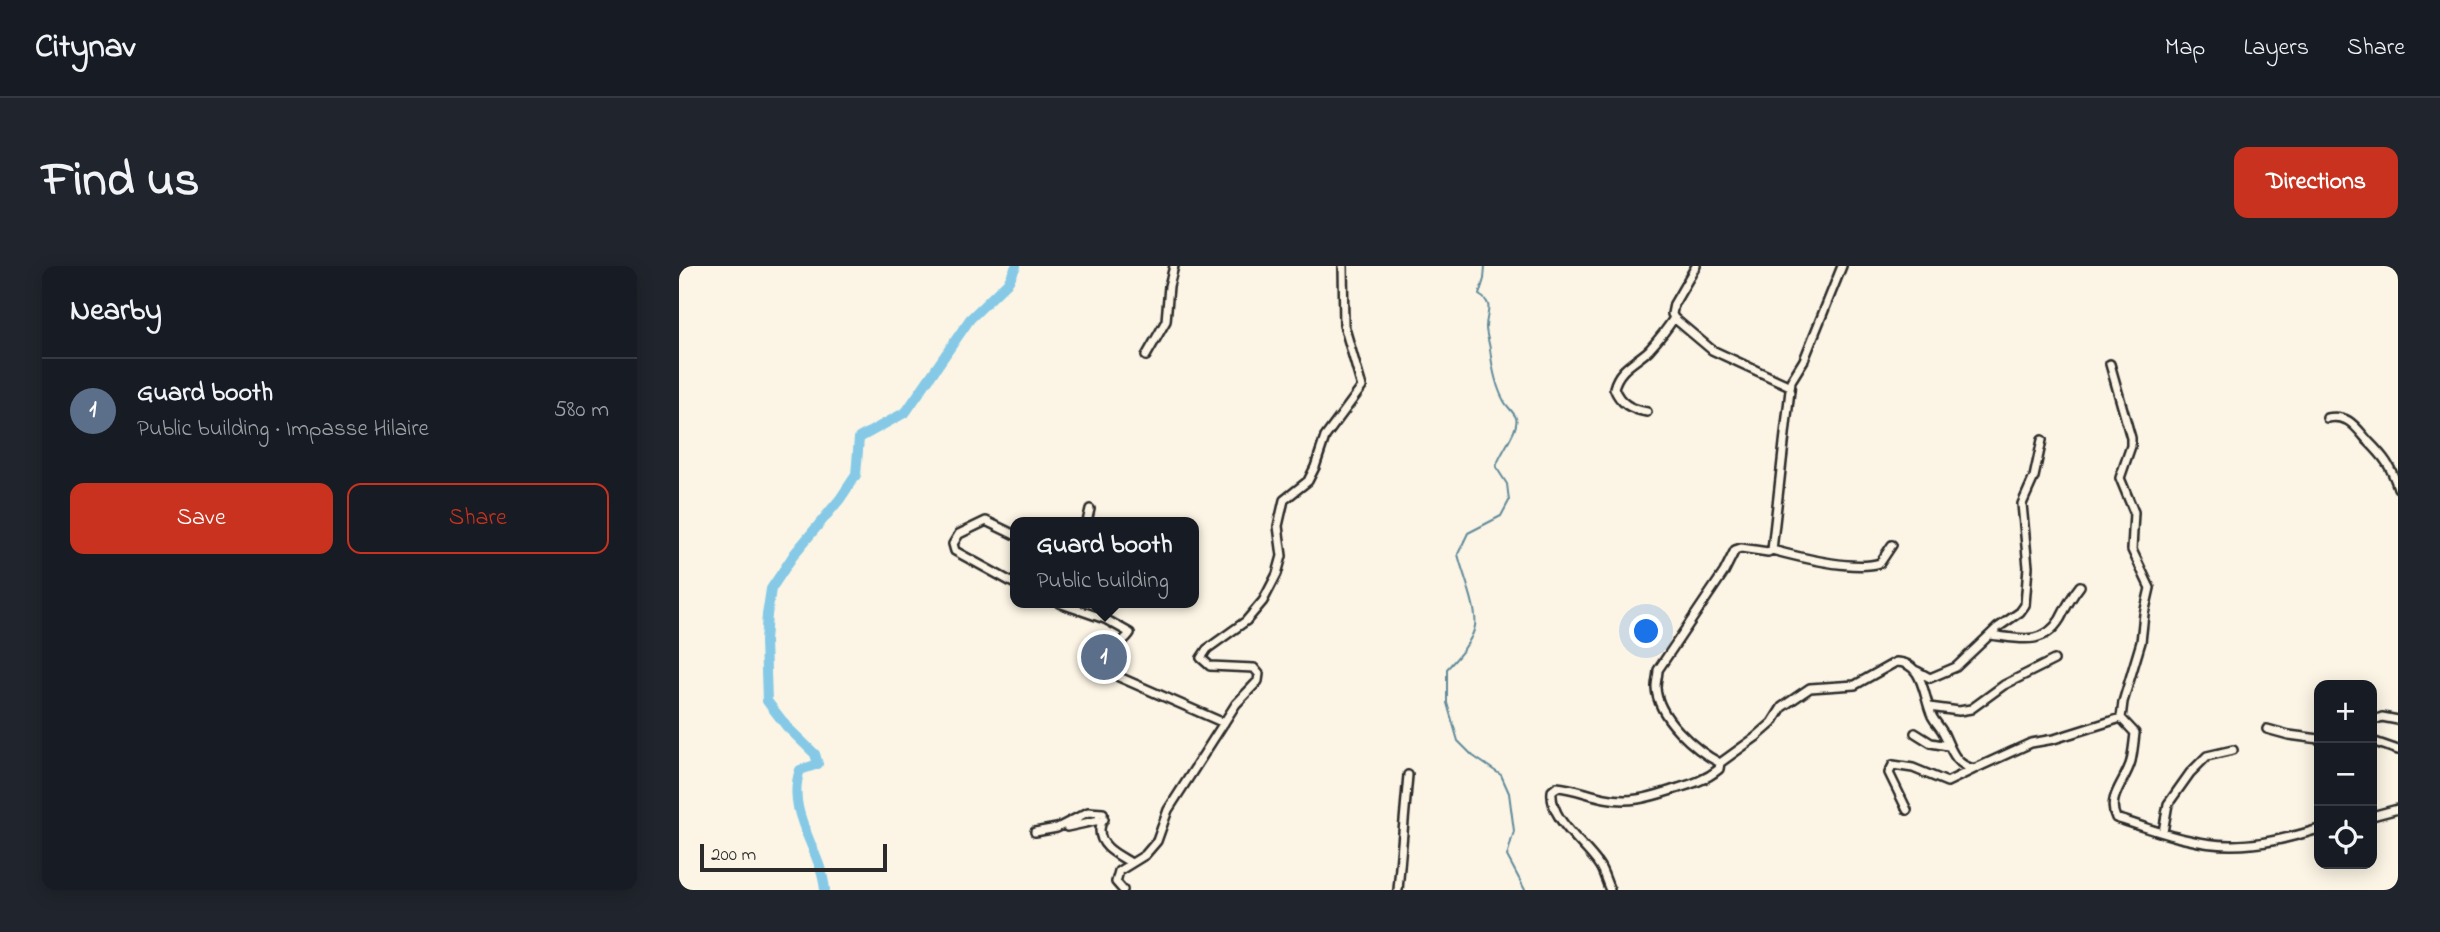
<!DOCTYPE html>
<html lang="en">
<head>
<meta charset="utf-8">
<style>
  body { margin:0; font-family:"Indie Flower",sans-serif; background:#20242c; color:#f1f3f6 }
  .controls { position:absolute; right:21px; bottom:21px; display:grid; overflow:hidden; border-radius:14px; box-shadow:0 4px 18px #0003 }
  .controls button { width:63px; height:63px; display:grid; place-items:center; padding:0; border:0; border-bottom:2px solid #363941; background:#171b24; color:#f1f3f6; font:35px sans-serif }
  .scale { position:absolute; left:21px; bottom:18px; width:187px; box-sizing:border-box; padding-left:7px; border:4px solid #2b2b2b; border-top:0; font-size:19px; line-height:24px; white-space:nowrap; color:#2b2b2b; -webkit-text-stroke:5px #fcf5e5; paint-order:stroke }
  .you { position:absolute; left:968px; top:366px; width:24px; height:24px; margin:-18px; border:5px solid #fff; border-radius:50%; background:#1a73e8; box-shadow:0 0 0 10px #1a73e833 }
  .badge { display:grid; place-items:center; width:46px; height:46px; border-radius:50%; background:#c8321e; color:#fff; font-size:23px; font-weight:700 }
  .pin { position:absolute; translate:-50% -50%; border:4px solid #fff; box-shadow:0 2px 7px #0006 }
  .popup { position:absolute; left:331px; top:251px; width:189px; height:91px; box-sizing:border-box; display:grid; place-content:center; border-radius:14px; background:#171b24; filter:drop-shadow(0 2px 5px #0005); font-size:23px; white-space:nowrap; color:#9ea1a6 }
  .popup b { font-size:26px; color:#f1f3f6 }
  .popup::after { content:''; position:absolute; left:50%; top:100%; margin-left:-14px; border:14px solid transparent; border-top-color:#171b24 }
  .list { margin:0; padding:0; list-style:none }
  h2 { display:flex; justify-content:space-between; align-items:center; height:91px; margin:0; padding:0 28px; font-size:30px }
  h2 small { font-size:23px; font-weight:400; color:#9ea1a6 }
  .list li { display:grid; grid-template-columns:46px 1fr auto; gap:21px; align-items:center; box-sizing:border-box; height:105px; padding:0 28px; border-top:2px solid #363941 }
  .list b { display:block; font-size:26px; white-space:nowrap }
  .list p { margin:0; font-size:23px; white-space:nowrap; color:#9ea1a6 }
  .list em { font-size:23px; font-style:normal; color:#9ea1a6 }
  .actions { display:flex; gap:14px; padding:21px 28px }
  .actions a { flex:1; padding:16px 0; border:2px solid #c8321e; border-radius:14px; text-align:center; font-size:24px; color:#c8321e }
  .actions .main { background:#c8321e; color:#fff }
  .icon { flex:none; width:38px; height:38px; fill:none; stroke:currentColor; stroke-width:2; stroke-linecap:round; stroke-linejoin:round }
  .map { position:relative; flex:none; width:1719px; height:624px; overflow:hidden; border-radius:14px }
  header { display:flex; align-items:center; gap:42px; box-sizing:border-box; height:98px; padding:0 35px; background:#171b24; border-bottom:2px solid #363941 }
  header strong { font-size:33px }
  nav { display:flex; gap:38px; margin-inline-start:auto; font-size:24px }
  .intro { display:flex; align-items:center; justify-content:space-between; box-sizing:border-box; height:168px; padding:0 42px }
  h1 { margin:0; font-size:49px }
  .button { padding:18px 32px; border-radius:14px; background:#c8321e; color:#fff; font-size:24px; font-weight:700 }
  main { display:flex; gap:42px; padding:0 42px }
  aside { flex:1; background:#171b24; border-radius:14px; box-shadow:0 4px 18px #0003 }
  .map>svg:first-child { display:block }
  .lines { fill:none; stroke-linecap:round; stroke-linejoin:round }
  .stream { stroke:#618a9b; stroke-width:2 }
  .river { stroke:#85c9e6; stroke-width:10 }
  .minor-casing { stroke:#2b2b2b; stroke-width:12 }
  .minor { stroke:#fcf5e5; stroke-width:7 }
</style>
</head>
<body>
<header>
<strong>Citynav</strong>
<nav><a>Map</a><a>Layers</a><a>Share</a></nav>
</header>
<div class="intro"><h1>Find us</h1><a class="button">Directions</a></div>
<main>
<aside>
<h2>Nearby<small></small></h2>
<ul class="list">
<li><span class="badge" style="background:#5c6f8a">1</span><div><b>Guard booth</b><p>Public building · Impasse Hilaire</p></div><em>580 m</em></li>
</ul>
<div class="actions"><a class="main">Save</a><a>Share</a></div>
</aside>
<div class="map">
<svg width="1719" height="624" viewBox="0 0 1719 624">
  <rect width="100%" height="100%" fill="#fcf5e5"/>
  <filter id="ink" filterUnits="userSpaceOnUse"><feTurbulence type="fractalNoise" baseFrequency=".0143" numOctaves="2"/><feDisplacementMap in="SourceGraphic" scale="14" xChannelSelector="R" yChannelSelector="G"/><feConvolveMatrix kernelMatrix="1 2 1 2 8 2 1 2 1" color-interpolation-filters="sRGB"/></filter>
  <g filter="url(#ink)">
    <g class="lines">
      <path class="stream" d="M806,0L805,13L800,29C816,38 807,47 807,61C807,68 810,76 811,83C813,100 816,119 825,135C828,141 835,146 837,152C841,163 820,188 817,201L828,218L830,235L822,250L789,267L779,288C783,306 799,343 796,360C793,376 778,392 768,403V437L779,475L794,490L822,509L830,527L835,565L828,590L846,624"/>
      <path class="river" d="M146,624C142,583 106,547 121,504L139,498L136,488L108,461L88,435L86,375L88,349L92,323L116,287L161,233L177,209L180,172L227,146L291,53L330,15L337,0"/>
      <defs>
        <path id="minor" d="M1017,0L995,38L993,48L995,52L1033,84L1111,120
          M467,90L487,55L490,20L495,0
          M1431,98L1452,172V180L1441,212L1455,246L1453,284L1471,322L1465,348L1462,376L1444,436L1442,452
          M968,146C952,143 941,138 935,122C940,102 956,97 970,84C979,74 988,63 995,52
          M1648,152C1669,148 1676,160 1689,175C1705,191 1712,200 1719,222
          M408,256L411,243
          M336,269L307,255L280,268L274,278L276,285L336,318
          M1093,284L1112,115L1125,94L1163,0
          M380,337L426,353L451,367C447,374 438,378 433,385L435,404L440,411L545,457
          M1311,369C1339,372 1364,381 1381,353C1387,341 1393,330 1401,320
          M1238,405L1251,412L1277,401L1318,362L1341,346L1346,339L1349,301L1343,238L1355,211L1363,174
          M1250,441L1280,445L1292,443L1325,419L1375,394
          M1693,455L1703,451L1719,454
          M1588,463L1610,469L1640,473
          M1236,467L1252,477L1269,480
          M1693,475L1719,484
          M1041,497L1077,471L1093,457L1103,441L1131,422L1176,419L1217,396C1245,396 1244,431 1253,450C1256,456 1262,462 1265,468C1272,483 1276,499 1295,503L1352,477L1375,473L1442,452L1456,467C1455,476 1454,486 1452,495C1447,515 1427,531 1437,552C1475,564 1515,580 1554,579C1583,579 1613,571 1640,563
          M1228,544L1210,507L1214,499L1234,502L1268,516L1295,503
          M1693,550L1719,543
          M388,561L425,553
          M356,566L378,562L409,546L424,547C425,554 421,558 421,564C421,582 440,589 452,597
          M1484,566L1489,538L1511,507L1528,490L1554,484
          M444,624L437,616L440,605L466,589L478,575L489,544L557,438L579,415L580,408L575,402L531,400L522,392L528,383L567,355L584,335L598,308L603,290L599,260L605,234L629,215L636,201L646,171L683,121L665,59L664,0
          M719,624L729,509
          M931,624C927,616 925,606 920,599C906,577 870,554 873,525L878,521C894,522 910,529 926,532C950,537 968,532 990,525C1009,519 1024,516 1040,503L1041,497C1016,484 978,451 977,421C977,416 979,409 979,404L1045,306L1056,284L1062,282L1089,286L1093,284C1119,291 1176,305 1201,297L1213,279"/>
      </defs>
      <use href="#minor" class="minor-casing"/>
      <use href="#minor" class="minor"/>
    </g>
  </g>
</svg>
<div class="controls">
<button>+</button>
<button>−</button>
<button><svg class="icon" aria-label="locate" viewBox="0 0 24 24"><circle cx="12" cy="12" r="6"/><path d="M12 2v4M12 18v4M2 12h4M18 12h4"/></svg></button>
</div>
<div class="scale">200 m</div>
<div class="you"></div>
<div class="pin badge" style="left:425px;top:391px;background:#5c6f8a">1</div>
<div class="popup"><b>Guard booth</b>Public building</div>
</div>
</main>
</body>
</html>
